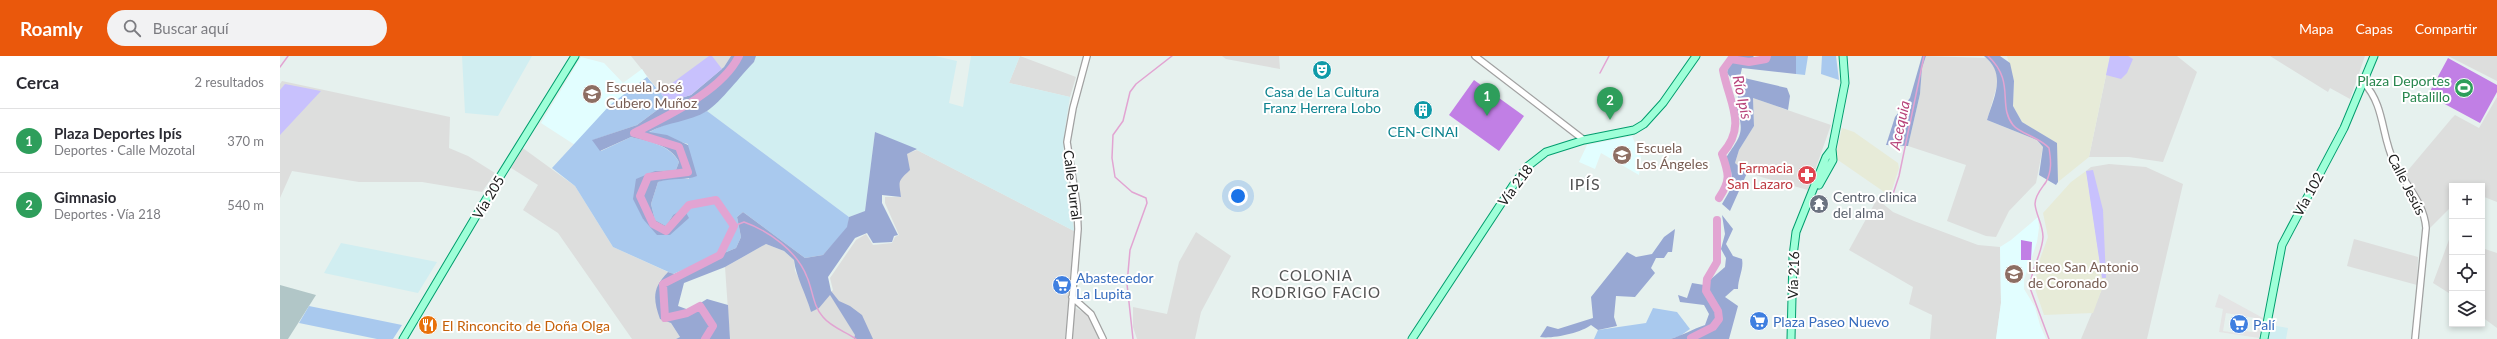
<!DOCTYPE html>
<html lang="es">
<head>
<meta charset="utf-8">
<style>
  body { margin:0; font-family:Lato,sans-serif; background:#f2f2f3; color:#2b2b33 }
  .controls { position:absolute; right:12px; bottom:12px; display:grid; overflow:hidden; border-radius:0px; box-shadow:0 2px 6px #0003 }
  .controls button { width:36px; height:36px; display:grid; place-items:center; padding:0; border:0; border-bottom:1px solid #e1e1e2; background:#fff; color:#2b2b33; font:20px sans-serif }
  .you { position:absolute; left:958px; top:140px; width:14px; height:14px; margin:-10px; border:3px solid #fff; border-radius:50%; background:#1a73e8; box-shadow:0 0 0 6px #1a73e833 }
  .badge { display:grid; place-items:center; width:26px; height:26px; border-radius:50%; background:#ea580c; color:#fff; font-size:13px; font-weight:700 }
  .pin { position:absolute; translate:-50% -33px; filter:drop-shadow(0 1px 2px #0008) }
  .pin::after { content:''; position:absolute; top:21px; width:14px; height:12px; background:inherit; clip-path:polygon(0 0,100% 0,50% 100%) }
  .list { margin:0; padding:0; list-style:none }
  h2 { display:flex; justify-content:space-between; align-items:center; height:52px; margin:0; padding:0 16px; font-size:17px }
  h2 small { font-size:13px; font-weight:400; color:#7c7c81 }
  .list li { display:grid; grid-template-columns:26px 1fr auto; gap:12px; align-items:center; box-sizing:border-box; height:64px; padding:0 16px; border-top:1px solid #e1e1e2 }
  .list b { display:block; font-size:15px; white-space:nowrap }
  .list p { margin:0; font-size:13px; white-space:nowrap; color:#7c7c81 }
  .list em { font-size:13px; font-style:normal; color:#7c7c81 }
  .icon { flex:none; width:22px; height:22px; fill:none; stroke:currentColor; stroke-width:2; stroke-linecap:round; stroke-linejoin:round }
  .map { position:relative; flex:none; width:2217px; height:283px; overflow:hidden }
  header { display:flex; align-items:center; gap:24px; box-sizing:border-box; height:56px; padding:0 20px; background:#ea580c; color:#fff }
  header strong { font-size:19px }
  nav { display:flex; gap:22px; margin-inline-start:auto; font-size:14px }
  .search { width:280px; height:36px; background:#f2f2f3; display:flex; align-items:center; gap:10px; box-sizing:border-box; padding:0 14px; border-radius:22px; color:#7c7c81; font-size:15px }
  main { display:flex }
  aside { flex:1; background:#fff }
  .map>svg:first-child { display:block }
  .residential { fill:#dddedd }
  .industrial { fill:#e7ebd8 }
  .education { fill:#e2feff }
  .construction { fill:#b1c6c7 }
  .farmland { fill:#d1eef1 }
  .grass { fill:#a9c9ee }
  .forest { fill:#98a8d3 }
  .park { fill:#c8c1fd }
  .pitch { fill:#c17fe5 }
  .parking { fill:#e4e4e4; fill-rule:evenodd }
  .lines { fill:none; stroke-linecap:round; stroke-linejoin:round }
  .stream { stroke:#e2a4d2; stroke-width:1.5 }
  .river { stroke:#e2a4d2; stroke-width:8 }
  .minor-casing { stroke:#a1a1a1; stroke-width:8 }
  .major-casing { stroke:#009d6d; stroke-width:9 }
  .minor { stroke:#fff; stroke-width:5.5 }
  .major { stroke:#9effd8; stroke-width:7 }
  .labels { text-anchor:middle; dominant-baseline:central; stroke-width:4; stroke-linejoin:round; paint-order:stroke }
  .leisure-label { font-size:14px; fill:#27864d; stroke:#fff; text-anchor:end }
  .education-label { font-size:14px; fill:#785e54; stroke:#fff; text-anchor:start }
  .culture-label { font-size:14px; fill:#0d838f; stroke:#fff }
  .health-label { font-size:14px; fill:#be3a42; stroke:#fff; text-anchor:end }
  .street-label { font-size:14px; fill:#202020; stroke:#fff }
  .worship-label { font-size:14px; fill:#5b616d; stroke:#fff; text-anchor:start }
  .shop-label { font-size:14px; fill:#366cbe; stroke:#fff; text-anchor:start }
  .food-label { font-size:14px; fill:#c56008; stroke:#fff; text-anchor:start }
  .water-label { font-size:15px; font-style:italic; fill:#b8457b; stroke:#fff }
  .neighbourhood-label { font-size:15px; letter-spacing:1px; fill:#535353; stroke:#fff }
  .quarter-label { font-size:16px; letter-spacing:1px; fill:#535353; stroke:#fff }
</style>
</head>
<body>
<header>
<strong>Roamly</strong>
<div class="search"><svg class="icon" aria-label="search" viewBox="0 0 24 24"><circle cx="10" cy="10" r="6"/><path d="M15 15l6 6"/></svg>Buscar aquí</div>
<nav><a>Mapa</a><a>Capas</a><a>Compartir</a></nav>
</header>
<main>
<aside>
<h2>Cerca<small>2 resultados</small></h2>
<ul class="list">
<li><span class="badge" style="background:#2e9e5b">1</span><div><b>Plaza Deportes Ipís</b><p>Deportes · Calle Mozotal</p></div><em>370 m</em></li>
<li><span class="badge" style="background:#2e9e5b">2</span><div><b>Gimnasio</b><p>Deportes · Vía 218</p></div><em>540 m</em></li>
</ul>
</aside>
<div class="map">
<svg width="2217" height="283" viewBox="0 0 2217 283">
  <rect width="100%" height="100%" fill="#e6f1ee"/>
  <path class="residential" d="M351,0H451L444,11L411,39L388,46Z
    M740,0L796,21L790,41L729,27Z
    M942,0H999L1000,13L946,3Z
    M1646,0L1707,2L1717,15L1719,23L1707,64L1757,84L1763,91L1756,127L1729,155L1716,181L1706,180L1667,165L1686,109L1628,90L1640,38L1642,12Z
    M1830,0H1897L1917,16L1883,106L1849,101H1809Z
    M1990,0H2085L2070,43L2050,32L2048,36Z
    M2168,0H2217V25Z
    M2,25L170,61L169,92L188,100L215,117L202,136L142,126H79L12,115L0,142V28Z
    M2217,41V146L2202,140V130H2172V150L2148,174L2147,159L2124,119L2172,62L2175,59L2199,72Z
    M1473,42L1551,69L1528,134L1467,117L1455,107L1459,94L1474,70Z
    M240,90L295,130L333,191L388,216L379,226L391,267L400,281L396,283H352L278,177L243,154L258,129L228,110Z
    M637,94L794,175L785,283H450L445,211L486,188L504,195L514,204L515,215L524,232L531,256L553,234L550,222L576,184L586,178L593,189L612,187L615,181L619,179L605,147V141H621L618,130L620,123L629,113L626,98Z
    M1829,108L1866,111L1903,128L1867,283H1801L1826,223L1822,222L1806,115L1811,111Z
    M1597,143L1613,156L1634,165L1698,189L1720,191L1721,247L1716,283H1650L1652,259L1629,248L1633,231L1569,194Z
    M916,176L951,200L921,256L915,283H857L853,271V251L887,258L899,206Z
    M2170,181H2172V239L2153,227Z
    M2074,183L2138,201L2137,229L2067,210Z
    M2202,192L2217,197V272L2202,261Z
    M794,251L808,259L819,283H792Z"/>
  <path class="industrial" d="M1727,0H1830L1809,101L1778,126L1776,87L1742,66L1733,50L1734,25Z
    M1562,72L1574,76L1618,107L1619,112L1610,140L1555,102Z
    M1806,115L1822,222H1826L1813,257L1764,259L1754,230L1760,203L1768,181L1763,157L1791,126Z"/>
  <path class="education" d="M301,1L324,7L343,27L362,13L367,21L330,49L295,89L261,67Z
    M1352,80L1361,101L1359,119L1321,97L1315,113L1299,106L1307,89Z
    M1758,161L1759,172L1757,186L1744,224V233L1755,251L1760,269L1766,283H1716L1721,247L1720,191L1731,184Z"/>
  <path class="construction" d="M0,229L36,239L8,283H0Z"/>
  <path class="farmland" d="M182,0H252L218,60L185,57Z
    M476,0H655L677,5L669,47L683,51L691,0H740L729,27L790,41L785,72L783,99L794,175L637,94L595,76L585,155L569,161L427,55L474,6Z
    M61,187L157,206L138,237L44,217Z
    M1991,269L2008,272L2006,283H1988Z"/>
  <path class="grass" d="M1516,0H1528L1525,19L1516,18Z
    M1542,0H1556L1559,24L1541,18Z
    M367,21L388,46L357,69L313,84L321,95L351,81C369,86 389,88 399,106L396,114L375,115L363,163L390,179L393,159L386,170L375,164L371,148L378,126L392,121L409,123L408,88L368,77C386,66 408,62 427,55L569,161L568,171L543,199L525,202L463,156L457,161L461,181L456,192L393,218L333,191L295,130L272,112L330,49Z
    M29,250L122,269L113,283H97L19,267Z
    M1373,252L1397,256L1410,273L1400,280L1390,283H1314L1318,274L1366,267Z"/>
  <path class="forest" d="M451,0H476L474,6C462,18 440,47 427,55C409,66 387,66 369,76L387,79L408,89L417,120C405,125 394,121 378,126L371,148L375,164L386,170L393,159L404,153L409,162L390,179H377L363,163L353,143L356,123L375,115L396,114L399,106C390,88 369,86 351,81L320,95L312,84L357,69L388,46L411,39L444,11Z
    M1452,0H1473L1476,3L1482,0H1516V18L1462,12L1460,21L1507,32L1510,40L1508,54L1473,42L1474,70L1459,94L1455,107L1467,117L1450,155L1442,148L1453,129L1451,115L1442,109C1455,84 1468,81 1456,52L1460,47L1455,32L1456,28L1447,17L1449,5Z
    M1642,0H1646L1642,12L1640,38L1628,90L1606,89L1615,61L1630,42Z
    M1704,0H1720L1730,7L1734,25L1733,50L1742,66L1777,87L1778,126L1776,129L1759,119L1763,91L1757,84L1707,64C1714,41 1727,18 1704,0Z
    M595,76L637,93L627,98L630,114C617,126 619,125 621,141L602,139V147L618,179L614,180L612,186L593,187L587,177L575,182L548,221L551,235L559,245L570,250L582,259L593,283H574L575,279L550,239L539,252L531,256C526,238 516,221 514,204L504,195L486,188L445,211L404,227L398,250L409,254L427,243L448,249L450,283H396L400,281L391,267L380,263C373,243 372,232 388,216L394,218L456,192L461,181L457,161L463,156L525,202L543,199L567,171L569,161L585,155Z
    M1442,159L1453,173L1446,188L1453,200L1462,203C1464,213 1458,222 1458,233H1454L1445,241L1458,250L1449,283H1390C1402,280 1412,273 1425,269L1429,258L1424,249L1400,246L1398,239L1407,242L1412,227L1424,229L1445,211L1446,202L1441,193L1445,178Z
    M1395,173L1392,196H1388L1384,202H1376L1371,212L1375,217L1355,241L1336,240L1334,261L1337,270L1318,274L1311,269C1301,277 1272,283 1260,281L1267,270L1278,273L1313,262L1311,241L1347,196L1356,201L1372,198L1384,181Z"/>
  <path class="park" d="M429,0H432L442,13L411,39L388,46L380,36Z
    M1830,0H1848L1853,3L1847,17L1841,23L1826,19Z
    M5,28L41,35L0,79V34Z
    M1813,114L1823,154L1826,222H1822L1806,115Z"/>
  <path class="pitch" d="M2168,2L2217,29V36L2200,67L2148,39Z
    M1194,24L1244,60L1219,95L1169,59Z
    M1741,184L1752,186L1751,204H1741Z"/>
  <path class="parking" d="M1939,238L1983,262L1979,282L1939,276L1943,253L1935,251ZM1946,257L1975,262L1973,276L1964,275L1963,278L1943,275Z"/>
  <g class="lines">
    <path class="stream" d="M1708,0C1736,26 1717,49 1733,69C1740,78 1758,80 1769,92C1771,104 1772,115 1766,126C1762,132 1755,139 1755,148C1756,159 1763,169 1763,181C1762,199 1750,214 1750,232L1769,283
      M0,11L8,0
      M1320,17L1329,0
      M1612,141L1619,120L1644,0
      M454,170L464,166C489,175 517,195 527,221C533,235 533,250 543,261C551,271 566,276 576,283
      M853,283L847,228L850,194L867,147L866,142L852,136L835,121L832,102L833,79L843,65L850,36L856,28L892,0"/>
    <path class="river" d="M1439,142C1451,124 1449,118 1442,98C1468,69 1449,47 1443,14L1451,3L1469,6L1486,3L1487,0
      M1411,282L1433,271L1439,263L1438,255L1426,235L1427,223L1437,206V164
      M425,283L433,270L420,250L407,257L385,262L383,228L440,199L454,170L436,144L409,149L386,175L373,168L360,140L368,121L408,116L399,91L354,77C387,60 442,35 459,0"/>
    <defs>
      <path id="minor" d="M1195,0L1304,84
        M2084,27C2105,50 2101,79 2114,106C2125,129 2144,146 2146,172L2135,283
        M792,241L811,258L823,283
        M789,283L798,173L797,149L787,86L793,52L807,0"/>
      <path id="major" d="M1539,129L1553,104L1552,93L1565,27L1563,0
        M123,283L208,140L295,0
        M1132,283L1234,128L1248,110L1266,96L1304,84L1354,74L1364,68L1383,47L1416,0
        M1511,283L1513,200L1516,176L1546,101L1552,93
        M1984,283L2002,189L2064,72L2094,0"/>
    </defs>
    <use href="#minor" class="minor-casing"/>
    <use href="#major" class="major-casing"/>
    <use href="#minor" class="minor"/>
    <use href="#major" class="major"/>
  </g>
  <defs>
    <symbol id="theatre-disc" viewBox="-11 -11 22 22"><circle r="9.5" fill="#0f9aa8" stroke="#fff"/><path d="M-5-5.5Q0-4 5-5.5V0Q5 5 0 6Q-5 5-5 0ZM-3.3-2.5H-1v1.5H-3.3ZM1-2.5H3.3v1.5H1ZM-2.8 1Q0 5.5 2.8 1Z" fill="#fff"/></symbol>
    <symbol id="stadium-disc" viewBox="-11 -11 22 22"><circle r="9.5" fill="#2e9e5b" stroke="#fff"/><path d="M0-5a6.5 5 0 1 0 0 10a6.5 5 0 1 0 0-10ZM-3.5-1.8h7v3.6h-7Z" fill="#fff"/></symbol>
    <symbol id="school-disc" viewBox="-11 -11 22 22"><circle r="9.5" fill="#8d6e63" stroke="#fff"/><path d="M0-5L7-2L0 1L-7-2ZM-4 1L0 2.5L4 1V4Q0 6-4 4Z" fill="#fff"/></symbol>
    <symbol id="building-disc" viewBox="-11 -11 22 22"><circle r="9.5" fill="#0f9aa8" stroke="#fff"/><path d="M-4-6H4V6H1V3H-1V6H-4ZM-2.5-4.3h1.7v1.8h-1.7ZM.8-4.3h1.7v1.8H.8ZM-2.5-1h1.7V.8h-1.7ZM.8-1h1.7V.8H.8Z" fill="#fff"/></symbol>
    <symbol id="pharmacy-disc" viewBox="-11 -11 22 22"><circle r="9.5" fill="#e0444e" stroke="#fff"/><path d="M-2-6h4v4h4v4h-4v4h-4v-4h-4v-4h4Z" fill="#fff"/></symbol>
    <symbol id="temple-disc" viewBox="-11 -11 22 22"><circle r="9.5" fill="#6b7280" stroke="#fff"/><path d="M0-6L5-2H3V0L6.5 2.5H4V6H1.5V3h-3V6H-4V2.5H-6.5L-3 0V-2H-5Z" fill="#fff"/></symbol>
    <symbol id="supermarket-disc" viewBox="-11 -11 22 22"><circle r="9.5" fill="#3f7fe0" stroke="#fff"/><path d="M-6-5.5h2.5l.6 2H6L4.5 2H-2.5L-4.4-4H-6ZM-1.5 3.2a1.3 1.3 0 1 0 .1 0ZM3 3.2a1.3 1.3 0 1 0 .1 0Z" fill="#fff"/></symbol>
    <symbol id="restaurant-disc" viewBox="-11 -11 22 22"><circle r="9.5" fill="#e8710a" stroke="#fff"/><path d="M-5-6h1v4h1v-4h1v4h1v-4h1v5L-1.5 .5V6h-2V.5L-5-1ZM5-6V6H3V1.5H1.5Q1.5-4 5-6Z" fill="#fff"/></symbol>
  </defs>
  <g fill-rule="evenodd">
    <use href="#theatre-disc" x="1031" y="3" width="22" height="22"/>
    <use href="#stadium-disc" x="2173" y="21" width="22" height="22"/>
    <use href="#school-disc" x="301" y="27" width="22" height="22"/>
    <use href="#building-disc" x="1132" y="43" width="22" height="22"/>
    <use href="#school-disc" x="1331" y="88" width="22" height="22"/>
    <use href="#pharmacy-disc" x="1516" y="108" width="22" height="22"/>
    <use href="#temple-disc" x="1528" y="137" width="22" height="22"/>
    <use href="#school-disc" x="1723" y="207" width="22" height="22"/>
    <use href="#supermarket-disc" x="771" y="218" width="22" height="22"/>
    <use href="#supermarket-disc" x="1468" y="254" width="22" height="22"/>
    <use href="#supermarket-disc" x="1948" y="257" width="22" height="22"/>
    <use href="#restaurant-disc" x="137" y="258" width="22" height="22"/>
  </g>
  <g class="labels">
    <g class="leisure-label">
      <text x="2170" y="24">Plaza Deportes<tspan x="2170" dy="16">Patalillo</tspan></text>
    </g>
    <g class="education-label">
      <text x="326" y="30">Escuela José<tspan x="326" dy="16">Cubero Muñoz</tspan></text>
      <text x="1356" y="91">Escuela<tspan x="1356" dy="16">Los Ángeles</tspan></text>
      <text x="1748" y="210">Liceo San Antonio<tspan x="1748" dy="16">de Coronado</tspan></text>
    </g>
    <g class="culture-label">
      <text x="1042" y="35">Casa de La Cultura<tspan x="1042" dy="16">Franz Herrera Lobo</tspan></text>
      <text x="1143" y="75">CEN-CINAI</text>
    </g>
    <g class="health-label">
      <text x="1513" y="111">Farmacia<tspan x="1513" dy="16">San Lazaro</tspan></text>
    </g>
    <g class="street-label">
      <text transform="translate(2127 128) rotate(63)">Calle Jesús</text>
      <text transform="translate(793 129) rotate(83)">Calle Purral</text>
      <text transform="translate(1235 129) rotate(-53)">Vía 218</text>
      <text transform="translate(2028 138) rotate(-61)">Vía 102</text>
      <text transform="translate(208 141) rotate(-59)">Vía 205</text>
      <text transform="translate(1513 219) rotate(-88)">Vía 216</text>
    </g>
    <g class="worship-label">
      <text x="1553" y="140">Centro clinica<tspan x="1553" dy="16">del alma</tspan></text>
    </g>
    <g class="shop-label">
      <text x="796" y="221">Abastecedor<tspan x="796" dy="16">La Lupita</tspan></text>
      <text x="1493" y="265">Plaza Paseo Nuevo</text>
      <text x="1973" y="268">Palí</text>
    </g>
    <g class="food-label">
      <text x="162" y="269">El Rinconcito de Doña Olga</text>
    </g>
    <g class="water-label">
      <text transform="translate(1463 41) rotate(78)">Río Ipís</text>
      <text transform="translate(1619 69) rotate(-78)">Acequia</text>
    </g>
    <g class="neighbourhood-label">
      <text x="1036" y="219">COLONIA<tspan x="1036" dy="17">RODRIGO FACIO</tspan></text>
    </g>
    <g class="quarter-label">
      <text x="1305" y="127">IPÍS</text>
    </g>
  </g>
</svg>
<div class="controls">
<button>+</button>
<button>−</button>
<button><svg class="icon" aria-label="locate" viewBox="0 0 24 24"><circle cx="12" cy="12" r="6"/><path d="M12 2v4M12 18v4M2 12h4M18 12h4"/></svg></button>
<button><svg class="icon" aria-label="layers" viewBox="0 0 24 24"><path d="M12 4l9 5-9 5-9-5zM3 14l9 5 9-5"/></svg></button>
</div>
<div class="you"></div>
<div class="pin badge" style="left:1207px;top:60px;background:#2e9e5b">1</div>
<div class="pin badge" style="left:1330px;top:64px;background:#2e9e5b">2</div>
</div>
</main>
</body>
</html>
